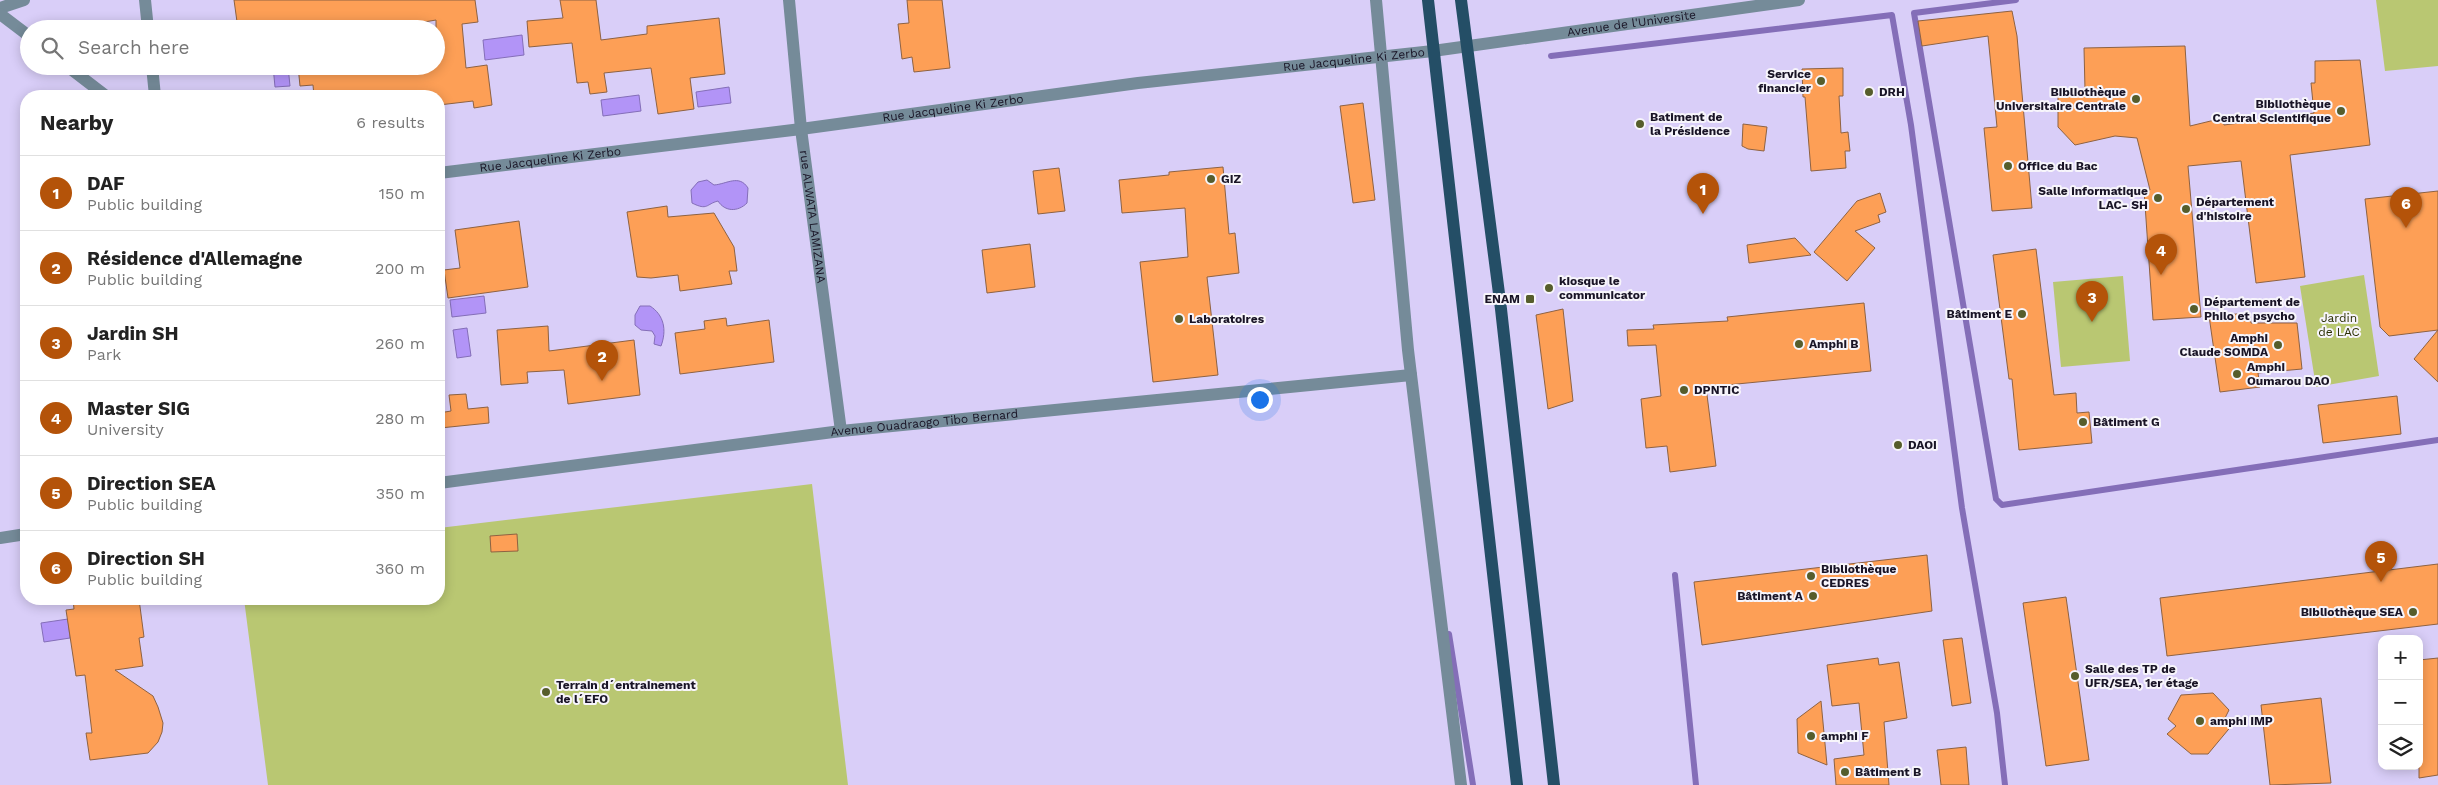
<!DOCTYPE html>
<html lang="en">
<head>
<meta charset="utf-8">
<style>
  body { margin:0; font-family:"Work Sans",sans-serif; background:#f6f6f6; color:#222 }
  .controls { position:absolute; right:15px; bottom:15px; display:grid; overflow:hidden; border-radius:10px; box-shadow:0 2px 12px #0003 }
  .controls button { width:45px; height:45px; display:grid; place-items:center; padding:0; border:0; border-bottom:1px solid #e0e0e0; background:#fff; color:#222; font:25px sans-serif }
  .you { position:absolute; left:1259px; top:399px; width:18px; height:18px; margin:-12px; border:4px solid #fff; border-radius:50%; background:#1a73e8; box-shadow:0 0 0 8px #1a73e833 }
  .badge { display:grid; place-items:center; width:32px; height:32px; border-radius:50%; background:#b45309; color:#fff; font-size:16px; font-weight:700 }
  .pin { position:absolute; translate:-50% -41px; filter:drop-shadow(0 1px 2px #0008) }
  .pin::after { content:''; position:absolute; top:26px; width:18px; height:15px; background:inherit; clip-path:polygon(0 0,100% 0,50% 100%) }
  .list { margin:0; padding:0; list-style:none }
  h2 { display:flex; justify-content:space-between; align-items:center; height:65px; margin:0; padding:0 20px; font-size:21px }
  h2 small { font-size:16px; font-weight:400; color:#767676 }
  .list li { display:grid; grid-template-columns:32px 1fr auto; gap:15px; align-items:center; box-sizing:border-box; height:75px; padding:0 20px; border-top:1px solid #e0e0e0 }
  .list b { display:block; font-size:19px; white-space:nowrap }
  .list p { margin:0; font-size:16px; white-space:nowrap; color:#767676 }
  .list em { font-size:16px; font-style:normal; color:#767676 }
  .icon { flex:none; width:28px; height:28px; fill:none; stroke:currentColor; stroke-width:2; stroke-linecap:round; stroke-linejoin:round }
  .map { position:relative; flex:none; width:2438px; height:785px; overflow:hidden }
  .search { position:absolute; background:#fff; box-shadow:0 2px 12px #0003; left:20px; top:20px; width:425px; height:55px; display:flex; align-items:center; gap:12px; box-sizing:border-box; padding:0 18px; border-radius:28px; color:#767676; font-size:19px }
  .panel { position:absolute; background:#fff; box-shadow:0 2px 12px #0003; left:20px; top:90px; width:425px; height:515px; border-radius:20px }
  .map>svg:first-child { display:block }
  .green { fill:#b9c772 }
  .water { fill:#b294f7; stroke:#846eb8 }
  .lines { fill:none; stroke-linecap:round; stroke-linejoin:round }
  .stream { stroke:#846eb8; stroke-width:6 }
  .building { fill:#fd9f56; stroke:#8e6242 }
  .street { stroke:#758b99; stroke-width:12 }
  .primary { stroke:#244e66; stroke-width:12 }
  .poi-dot { fill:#565d2c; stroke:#f7f5fb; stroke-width:2 }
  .labels { text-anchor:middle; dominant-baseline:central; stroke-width:4; stroke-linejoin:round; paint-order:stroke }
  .street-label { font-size:12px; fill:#191426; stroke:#f7f5fb }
  .poi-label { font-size:12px; font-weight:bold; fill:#191426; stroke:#f7f5fb; text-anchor:start }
  .park-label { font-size:12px; fill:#292e00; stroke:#f7f5fb }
</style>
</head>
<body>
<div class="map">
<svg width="2438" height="785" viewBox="0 0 2438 785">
  <rect width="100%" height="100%" fill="#d9cef8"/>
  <path class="green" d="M2376,0H2438V66L2385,71Z
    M2364,275L2379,376L2316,387L2300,286Z
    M2123,276L2130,361L2061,367L2053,282Z
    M812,484L848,785H268L244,599H439V528Z"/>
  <path class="water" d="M522,35L524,55L485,60L483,40Z
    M273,66H288L290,86L275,87Z
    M729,87L731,103L698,107L696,92Z
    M639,95L641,111L603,116L601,100Z
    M707,180L714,185C727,184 739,174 748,188L747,203C738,212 725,212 718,201C706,204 708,211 692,203L691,190L698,182Z
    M484,296L486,313L452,317L450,300Z
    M640,306H650C664,315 667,330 661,346L654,344L655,336L652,331L641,330L635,325V315Z
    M467,328L471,356L457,358L453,330Z
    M68,619L70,638L44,642L41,623Z"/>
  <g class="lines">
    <path class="stream" d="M2016,0L1914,13L1996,499L2002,505L2438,440
      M1551,56L1892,15L1911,125L1962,508L1997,713L2005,785
      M1675,575L1696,785
      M1449,634L1473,785"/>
  </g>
  <path class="building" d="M234,0H475L478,22L462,24L466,68L487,65L492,105L474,108L473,101L439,105V96H314L313,85L300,86L298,66H436V20L383,29L381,24L349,29H238Z
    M560,0H596L601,40L647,34V26L719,18L725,74L690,78L694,109L658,114L651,68L604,73L607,92L590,94L588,82L577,83L572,43L529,47L527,21L563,18Z
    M907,0H942L950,68L914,72L912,57L902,59L898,24L909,23Z
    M2012,11L2017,36L2032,208L1992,211L1984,128L1997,127L1988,36L1922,46L1918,21Z
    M2185,46L2190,126L2223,118L2224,125L2314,113L2311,83H2315V61L2360,60L2370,145L2290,155L2305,277L2256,283L2241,161L2188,166L2201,317L2153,320L2144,190H2150L2137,138L2115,136L2075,145L2058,127V95L2085,90L2084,48Z
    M1843,68V96H1839L1841,133L1848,132L1850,151H1845L1846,168L1811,171L1805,97H1803L1802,69Z
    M1363,103L1375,200L1353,203L1340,106Z
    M1743,124L1767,127L1764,151L1748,149L1742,146Z
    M1223,167L1229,234L1235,233L1239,273L1207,277L1218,375L1153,382L1140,262L1188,257L1185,208L1122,213L1119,180L1169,175V172Z
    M1059,168L1065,211L1038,214L1033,171Z
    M2438,191V330L2389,336L2380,327L2365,199Z
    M1880,193L1886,212L1878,215L1880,222L1855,231L1875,248L1847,281L1814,252L1857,201Z
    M667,206L668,217L714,213L734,247L737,271H729L732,284L680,291L678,275L651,278L637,277L627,212Z
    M519,221L528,287L448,298L444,270L460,268L455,230Z
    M1795,238L1811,255L1749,263L1747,245Z
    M1030,244L1035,287L987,293L982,250Z
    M2036,249L2054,395L2076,393L2077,413L2089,412L2092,443L2019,450L2012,379H2009L1993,255Z
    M1864,303L1871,371L1706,387L1716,466L1670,472L1667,446L1646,448L1641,399L1661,396L1656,345L1628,346L1627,330L1654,329L1653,325L1728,321L1727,317Z
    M1563,309L1573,401L1548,409L1536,315Z
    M2250,313L2251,323H2297L2302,369L2258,373L2260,387L2220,392L2209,316Z
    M726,318L727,326L769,320L774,362L680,374L675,333L705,329L704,321Z
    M548,326L549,351L634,340L640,395L568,404L564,370L527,372L528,383L501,385L497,330Z
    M2438,330V382L2414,359Z
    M466,394L468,409L488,407L489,423L440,428L439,413L451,411L449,395Z
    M2397,396L2401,434L2323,443L2318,405Z
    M517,534L518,551L491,552L490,536Z
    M1927,555L1932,611L1702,645L1694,582Z
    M2438,564V624L2167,656L2160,598Z
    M2066,597L2089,760L2046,766L2023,603Z
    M73,599H139L144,637L139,638L143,666L115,670L153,696L158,707L163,723L162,732L158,742L148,753L90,760L86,733H92L85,675L76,676L66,610L74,609Z
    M1962,638L1971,703L1952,706L1943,640Z
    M1878,658L1879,665L1899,662L1907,718L1884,722L1889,785H1836L1834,759L1864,755L1859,703L1832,706L1827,665Z
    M2438,658V775L2419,778V660Z
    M2213,693L2229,710L2225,718L2233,724L2208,754H2191L2167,734L2176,726L2168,719L2181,695Z
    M2321,698L2331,783L2270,785L2261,705Z
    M1821,701L1827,765L1798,753L1797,719Z
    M1966,747L1969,785H1941L1937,750Z"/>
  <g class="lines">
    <g class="street">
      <path d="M145,0L148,29"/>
      <path id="s1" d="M789,0L801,129L841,431"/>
      <path d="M1376,0L1408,350L1461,785"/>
      <path d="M0,8L24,0"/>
      <path d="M0,14L29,36"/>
      <path d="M67,66L106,96"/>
      <path d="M152,66L155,96"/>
      <path id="s2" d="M439,173L801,129L1138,83L1433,51L1799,0"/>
      <path id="s3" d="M439,483L841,431L1411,375"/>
      <path d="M0,538L26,534"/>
    </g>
    <path class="primary" d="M1428,0L1517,785
      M1461,0L1501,309L1554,785"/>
  </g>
  <g class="poi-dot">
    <circle cx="1821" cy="81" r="5"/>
    <circle cx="1869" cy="92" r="5"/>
    <circle cx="2136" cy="99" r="5"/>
    <circle cx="2341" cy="111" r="5"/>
    <circle cx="1640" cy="124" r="5"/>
    <circle cx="2008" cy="166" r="5"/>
    <circle cx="1211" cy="179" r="5"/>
    <circle cx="2158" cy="198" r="5"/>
    <circle cx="2186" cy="209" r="5"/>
    <circle cx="1549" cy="288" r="5"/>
    <rect x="1525" y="294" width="10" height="10" rx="2.5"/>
    <circle cx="2194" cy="309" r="5"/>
    <circle cx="2022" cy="314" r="5"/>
    <circle cx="1179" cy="319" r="5"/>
    <circle cx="1799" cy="344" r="5"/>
    <circle cx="2278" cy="345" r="5"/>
    <circle cx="2237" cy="374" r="5"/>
    <circle cx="1684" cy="390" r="5"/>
    <circle cx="2083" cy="422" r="5"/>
    <circle cx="1898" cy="445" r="5"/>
    <circle cx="1811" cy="576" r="5"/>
    <circle cx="1813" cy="596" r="5"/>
    <circle cx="2413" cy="612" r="5"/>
    <circle cx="2075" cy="676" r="5"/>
    <circle cx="546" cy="692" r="5"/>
    <circle cx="2200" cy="721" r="5"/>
    <circle cx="1811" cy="736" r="5"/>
    <circle cx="1845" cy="772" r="5"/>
  </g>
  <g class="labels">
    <g class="street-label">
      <text stroke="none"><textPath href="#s2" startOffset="1202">Avenue de l'Universite</textPath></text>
      <text stroke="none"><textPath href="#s2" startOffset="922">Rue Jacqueline Ki Zerbo</textPath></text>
      <text stroke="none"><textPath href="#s2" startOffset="518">Rue Jacqueline Ki Zerbo</textPath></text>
      <text stroke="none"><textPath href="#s2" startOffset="112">Rue Jacqueline Ki Zerbo</textPath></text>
      <text stroke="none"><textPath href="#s1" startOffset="218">rue ALWATA LAMIZANA</textPath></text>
      <text stroke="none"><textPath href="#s3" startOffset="489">Avenue Ouadraogo Tibo Bernard</textPath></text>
    </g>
    <g class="poi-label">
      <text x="1811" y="74" text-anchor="end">Service<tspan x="1811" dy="14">financier</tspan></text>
      <text x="1879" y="92">DRH</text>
      <text x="2126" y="92" text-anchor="end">Bibliothèque<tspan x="2126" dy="14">Universitaire Centrale</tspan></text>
      <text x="2331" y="104" text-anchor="end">Bibliothèque<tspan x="2331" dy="14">Central Scientifique</tspan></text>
      <text x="1650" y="117">Batiment de<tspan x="1650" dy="14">la Présidence</tspan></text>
      <text x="2018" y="166">Office du Bac</text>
      <text x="1221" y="179">GIZ</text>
      <text x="2148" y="191" text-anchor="end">Salle informatique<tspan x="2148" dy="14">LAC- SH</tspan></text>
      <text x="2196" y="202">Département<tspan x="2196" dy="14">d'histoire</tspan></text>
      <text x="1559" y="281">kiosque le<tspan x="1559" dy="14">communicator</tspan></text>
      <text x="1520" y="299" text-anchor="end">ENAM</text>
      <text x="2204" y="302">Département de<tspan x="2204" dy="14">Philo et psycho</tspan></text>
      <text x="2012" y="314" text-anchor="end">Bâtiment E</text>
      <text x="1189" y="319">Laboratoires</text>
      <text x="2268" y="338" text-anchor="end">Amphi<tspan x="2268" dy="14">Claude SOMDA</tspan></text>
      <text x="1809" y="344">Amphi B</text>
      <text x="2247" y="367">Amphi<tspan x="2247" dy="14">Oumarou DAO</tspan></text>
      <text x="1694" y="390">DPNTIC</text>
      <text x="2093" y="422">Bâtiment G</text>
      <text x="1908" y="445">DAOI</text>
      <text x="1821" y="569">Bibliothèque<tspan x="1821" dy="14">CEDRES</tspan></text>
      <text x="1803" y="596" text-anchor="end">Bâtiment A</text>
      <text x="2403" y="612" text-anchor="end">Bibliothèque SEA</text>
      <text x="2085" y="669">Salle des TP de<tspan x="2085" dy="14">UFR/SEA, 1er étage</tspan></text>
      <text x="556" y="685">Terrain d´entrainement<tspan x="556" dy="14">de l´EFO</tspan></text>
      <text x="2210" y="721">amphi IMP</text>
      <text x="1821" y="736">amphi F</text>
      <text x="1855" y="772">Bâtiment B</text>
    </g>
    <g class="park-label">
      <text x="2339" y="318">Jardin<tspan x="2339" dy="14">de LAC</tspan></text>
    </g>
  </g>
</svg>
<div class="controls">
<button>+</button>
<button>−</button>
<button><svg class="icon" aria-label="layers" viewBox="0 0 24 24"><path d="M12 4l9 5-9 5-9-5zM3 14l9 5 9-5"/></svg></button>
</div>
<div class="you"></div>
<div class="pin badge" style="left:1703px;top:214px">1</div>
<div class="pin badge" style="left:602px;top:381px">2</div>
<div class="pin badge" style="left:2092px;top:322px">3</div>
<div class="pin badge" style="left:2161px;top:275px">4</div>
<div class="pin badge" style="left:2381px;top:582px">5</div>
<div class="pin badge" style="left:2406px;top:228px">6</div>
<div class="search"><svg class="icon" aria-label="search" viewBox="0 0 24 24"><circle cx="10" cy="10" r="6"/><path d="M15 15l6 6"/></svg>Search here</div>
<section class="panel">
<h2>Nearby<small>6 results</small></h2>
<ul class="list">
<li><span class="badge">1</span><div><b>DAF</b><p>Public building</p></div><em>150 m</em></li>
<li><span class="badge">2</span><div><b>Résidence d'Allemagne</b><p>Public building</p></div><em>200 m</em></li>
<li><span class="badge">3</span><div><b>Jardin SH</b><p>Park</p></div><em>260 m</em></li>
<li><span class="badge">4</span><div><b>Master SIG</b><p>University</p></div><em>280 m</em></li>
<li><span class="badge">5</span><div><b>Direction SEA</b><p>Public building</p></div><em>350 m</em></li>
<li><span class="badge">6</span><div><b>Direction SH</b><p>Public building</p></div><em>360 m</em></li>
</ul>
</section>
</div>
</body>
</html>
